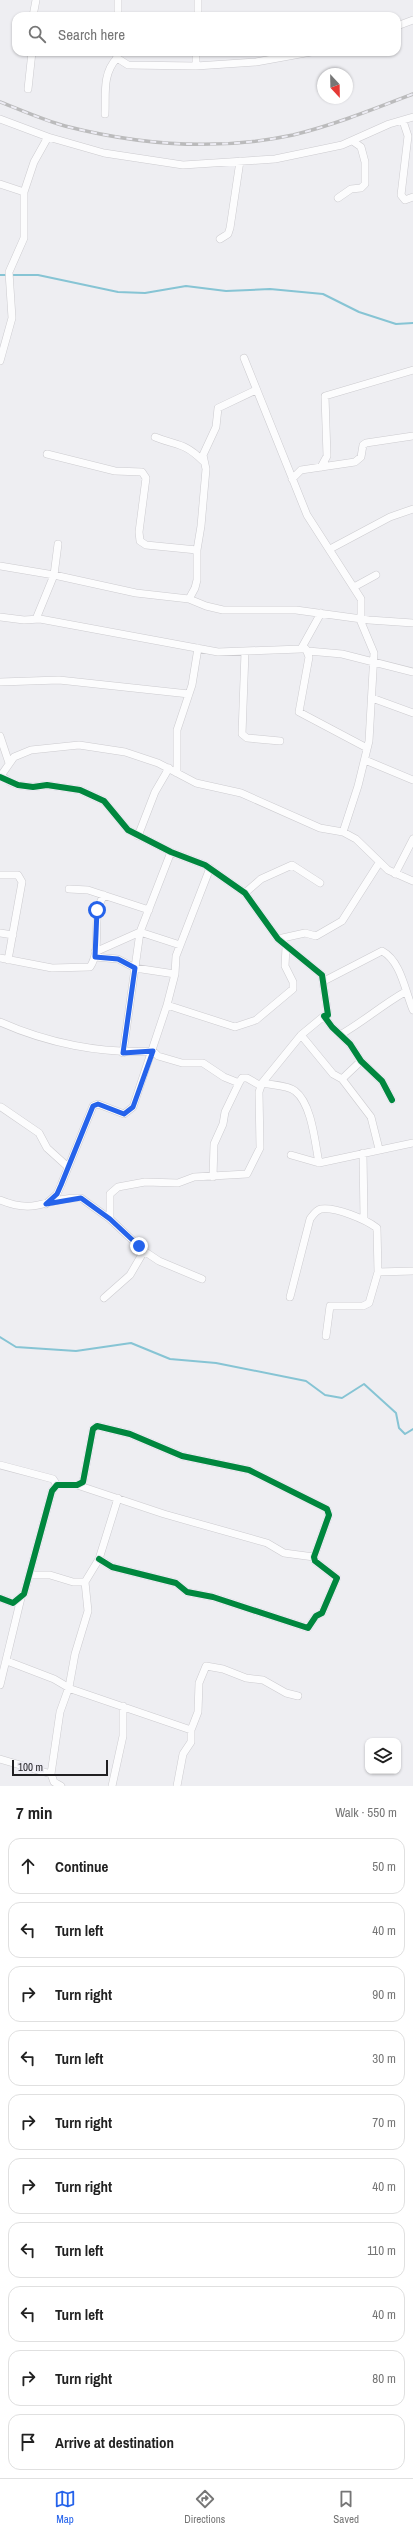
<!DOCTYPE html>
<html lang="en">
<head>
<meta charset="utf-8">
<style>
  body { margin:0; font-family:"Archivo Narrow",sans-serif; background:#f2f2f2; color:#222 }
  .controls { position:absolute; right:12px; bottom:12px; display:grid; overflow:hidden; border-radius:8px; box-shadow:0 1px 3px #0004 }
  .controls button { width:36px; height:36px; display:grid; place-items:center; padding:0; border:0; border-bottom:1px solid #e0e0e0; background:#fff; color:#222; font:20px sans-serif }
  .compass { position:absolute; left:317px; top:68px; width:36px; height:36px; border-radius:50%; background:#fff; box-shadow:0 1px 3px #0004; rotate:158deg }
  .scale { position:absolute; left:12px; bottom:10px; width:96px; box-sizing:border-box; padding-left:4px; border:2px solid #201f22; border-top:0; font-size:11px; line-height:14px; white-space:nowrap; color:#201f22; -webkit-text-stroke:3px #edecf4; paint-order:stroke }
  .stop { position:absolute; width:12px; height:12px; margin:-9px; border:3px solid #2563eb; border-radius:50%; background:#fff }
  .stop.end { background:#2563eb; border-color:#fff; box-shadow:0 1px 4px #0008 }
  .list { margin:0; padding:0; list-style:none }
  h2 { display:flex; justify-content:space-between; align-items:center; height:52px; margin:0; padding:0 16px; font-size:17px }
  h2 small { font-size:13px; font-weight:400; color:#767676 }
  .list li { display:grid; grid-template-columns:26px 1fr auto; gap:12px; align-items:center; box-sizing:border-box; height:56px; margin:0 8px 8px; padding:0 8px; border:1px solid #e0e0e0; border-radius:12px }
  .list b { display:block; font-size:15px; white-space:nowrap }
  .list em { font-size:13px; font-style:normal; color:#767676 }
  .icon { flex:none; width:22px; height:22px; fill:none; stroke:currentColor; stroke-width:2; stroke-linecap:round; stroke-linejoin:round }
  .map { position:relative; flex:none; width:413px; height:1786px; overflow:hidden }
  .search { position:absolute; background:#fff; box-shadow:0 1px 3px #0004; left:12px; right:12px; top:12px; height:44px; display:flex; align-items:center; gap:10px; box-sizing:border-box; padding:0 14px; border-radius:12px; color:#767676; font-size:15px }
  .sheet { height:692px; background:#fff }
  nav { display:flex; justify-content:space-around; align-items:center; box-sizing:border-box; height:56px; border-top:1px solid #e0e0e0; background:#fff; font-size:11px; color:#767676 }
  nav a { display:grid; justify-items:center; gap:2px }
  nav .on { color:#2563eb }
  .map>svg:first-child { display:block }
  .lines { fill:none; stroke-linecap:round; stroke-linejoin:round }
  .stream { stroke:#86c4d4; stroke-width:2 }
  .minor-casing { stroke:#cccbcf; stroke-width:8 }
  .minor { stroke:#fcfcfd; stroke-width:7 }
  .rail-casing { stroke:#bbbbbc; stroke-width:3.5 }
  .rail { stroke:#edecf4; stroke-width:2; stroke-dasharray:6; stroke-linecap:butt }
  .cycleway-casing { stroke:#edecf4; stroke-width:8 }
  .cycleway { stroke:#00873e; stroke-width:6 }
  .route { stroke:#2563eb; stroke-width:5 }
</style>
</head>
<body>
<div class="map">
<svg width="413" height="1786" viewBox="0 0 413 1786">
  <rect width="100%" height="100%" fill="#eeeef2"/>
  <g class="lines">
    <path class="stream" d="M0,275H7
      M12,275H38L118,292L145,293L186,286L226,291L270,289L323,294L359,312L396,324L413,323
      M0,1337L16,1347L76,1351L131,1343L170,1359L216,1363L306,1381L325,1395L342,1398L364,1384L396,1413L399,1428L405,1434L413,1429"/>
    <defs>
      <path id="minor" d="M33,16L36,0
        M118,16V0
        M198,16V0
        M397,26L413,20
        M116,52L117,58L128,65L196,66L256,62L311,52
        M196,66V52
        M28,89L32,52
        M105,114C106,94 102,74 117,58
        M0,119L48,137L104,153L183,165L275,159L342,145L389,124L413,117
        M403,121L408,136L401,195L405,200L413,197
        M0,184L24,192
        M338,198L351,189L361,188L365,184V162L361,147L354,142
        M220,239L228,234L230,228L240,161
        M244,358L307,515L361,599V622L374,653L369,741L358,786L343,832
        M0,361L12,318L9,272L24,238V192L34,162L48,137
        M155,437C177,446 184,442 203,461
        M47,454L115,471L142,472L146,478L139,532L140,541L146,545L197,550
        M321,467L327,456L325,396L413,370
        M292,479L301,470L355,462L361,457L363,445L366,443L413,436
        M330,549L390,517L413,509
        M0,566L54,575L136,593L189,599L195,588L197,580V550L201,526L206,469L203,455L216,427L218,408L256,390
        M354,587L376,575
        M189,599L206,606L223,610H296L369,620L413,623
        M0,617L24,620L40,619L218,652L301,649L321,613
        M36,619L54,575L58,544
        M301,649H306L309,657L299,712L367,748
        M308,651L342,654L413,672
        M245,652L242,734L247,738L280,741
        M0,682L59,680L189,694
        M372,698L413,713
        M0,736L9,763
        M365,760L413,780
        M177,773V730L192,685L198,648
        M2,776L10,782L18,785L33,787L47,785L80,790L104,801L128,830L171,852L205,865L245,893L278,939L322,975L328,1015L324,1016L332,1027L350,1044L361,1061L382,1081L392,1100
        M0,777L14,757L31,750L79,745L125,752L158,763L196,783L241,793L320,828L343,832L356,839L388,870L413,881
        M138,836L155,792L169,768
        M395,874L413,839
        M0,875H18L22,882L8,960
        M69,889L88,890L149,910
        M245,893L261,879L292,865L320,883
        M0,933L13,935
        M278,939L305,933L316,936L342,921L379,863
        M95,952L140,932L180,945
        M95,957L118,959L135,968L175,974
        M0,958L52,968L90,967C103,948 90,917 104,895
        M324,981L382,951C401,961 405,991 413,1010
        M167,1005L235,1027L256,1020L293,989V982L285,966L286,947
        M0,1022C47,1043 101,1054 153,1051L158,1056L182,1063H203L224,1077L239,1083
        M301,1035L333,1074L342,1079
        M340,1035C363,1022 382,1005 405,992
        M123,1053L140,932L171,852
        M361,1061L342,1079L371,1117L379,1149
        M262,1083C271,1085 288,1085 295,1091C312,1104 315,1143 319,1163
        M1,1107L39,1133L47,1148L68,1167
        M363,1153L364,1219
        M291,1155L319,1163L413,1143
        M213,1177L214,1144L223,1124L225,1112L239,1083L242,1078H247L261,1086
        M0,1200C38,1216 47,1196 81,1198L110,1219V1194L118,1187L145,1182L178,1183L194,1177L247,1174L260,1148L259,1092L262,1083L301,1035L324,1016
        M46,1204L57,1194L61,1185L93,1106L98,1104L124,1114L133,1107L167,1005L175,974L176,956L210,868
        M110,1219L144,1251L159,1261L202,1279
        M378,1272L413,1271
        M290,1297L310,1219C313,1215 316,1210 321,1209C336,1207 365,1219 377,1228L378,1272L369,1303L363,1306H330L326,1336
        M104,1298L130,1275L144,1251
        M0,1465L53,1479L57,1485
        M77,1485L164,1514L267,1543L284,1553L314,1557
        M29,1575H50L73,1582H85
        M0,1598L13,1603L24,1594L52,1491L57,1485H77L83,1482L93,1429L97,1426L130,1434L182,1456L249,1470L327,1509L329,1515L314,1557L315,1561L337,1578L322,1613L316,1616L308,1628L213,1597L187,1592L176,1583L112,1567L99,1559
        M7,1661L54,1679L71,1689L191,1730L198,1712L199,1683L206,1666L223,1669L246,1678L263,1680L286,1693L298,1696
        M0,1685L21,1598
        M0,1759L51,1774L54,1782L61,1786
        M51,1774L60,1712L69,1687L75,1654L88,1611L85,1582L99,1559L118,1498
        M112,1786L123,1736V1706
        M177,1786L183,1754L191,1742V1730"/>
    </defs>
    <use href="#minor" class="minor-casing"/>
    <use href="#minor" class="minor"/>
    <defs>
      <path id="rail" d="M0,102C21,110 43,120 65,126C139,145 218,151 293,135C334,125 374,109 413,94"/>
    </defs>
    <use href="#rail" class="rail-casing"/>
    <use href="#rail" class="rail"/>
    <defs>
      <path id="cycleway" d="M0,777L18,785L33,787L47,785L80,790L104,801L128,830L171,852L205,865L245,893L278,939L322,975L328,1015L324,1016L332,1027L350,1044L361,1061L382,1081L392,1100
        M0,1598L13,1603L24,1594L52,1491L57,1485H77L83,1482L93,1429L97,1426L130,1434L182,1456L249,1470L327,1509L329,1515L314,1557L315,1561L337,1578L322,1613L316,1616L308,1628L213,1597L187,1592L176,1583L112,1567L99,1559"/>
    </defs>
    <use href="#cycleway" class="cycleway-casing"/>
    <use href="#cycleway" class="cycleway"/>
  </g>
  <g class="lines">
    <path class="route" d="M97,910L95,957L118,959L135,968L123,1053L153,1051L133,1107L124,1114L98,1104L93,1106L61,1185L57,1194L46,1204L81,1198L110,1219L139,1246"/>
  </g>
</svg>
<div class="controls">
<button><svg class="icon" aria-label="layers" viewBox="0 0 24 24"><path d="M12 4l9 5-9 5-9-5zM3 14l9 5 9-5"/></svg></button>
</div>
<svg class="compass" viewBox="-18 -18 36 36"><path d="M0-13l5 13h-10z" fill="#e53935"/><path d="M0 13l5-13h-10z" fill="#767676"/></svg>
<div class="scale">100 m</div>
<div class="stop" style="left:97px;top:910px"></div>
<div class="stop end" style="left:139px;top:1246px"></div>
<div class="search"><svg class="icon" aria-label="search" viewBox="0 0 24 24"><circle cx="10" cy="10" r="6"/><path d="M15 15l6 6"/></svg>Search here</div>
</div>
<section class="sheet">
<h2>7 min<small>Walk · 550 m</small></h2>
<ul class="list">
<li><svg class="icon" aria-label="ahead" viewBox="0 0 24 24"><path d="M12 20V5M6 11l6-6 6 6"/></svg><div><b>Continue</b></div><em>50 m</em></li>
<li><svg class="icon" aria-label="left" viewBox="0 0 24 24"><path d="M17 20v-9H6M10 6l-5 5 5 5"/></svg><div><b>Turn left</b></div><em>40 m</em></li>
<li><svg class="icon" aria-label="right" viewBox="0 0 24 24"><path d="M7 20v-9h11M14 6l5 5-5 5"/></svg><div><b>Turn right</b></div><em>90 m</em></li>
<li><svg class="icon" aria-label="left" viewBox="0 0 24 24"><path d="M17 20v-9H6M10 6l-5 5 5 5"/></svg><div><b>Turn left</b></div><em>30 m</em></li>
<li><svg class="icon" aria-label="right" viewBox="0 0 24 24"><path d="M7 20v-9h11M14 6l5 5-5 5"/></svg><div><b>Turn right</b></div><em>70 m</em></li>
<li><svg class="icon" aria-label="right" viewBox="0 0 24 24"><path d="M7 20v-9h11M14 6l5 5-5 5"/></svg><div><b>Turn right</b></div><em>40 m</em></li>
<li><svg class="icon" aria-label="left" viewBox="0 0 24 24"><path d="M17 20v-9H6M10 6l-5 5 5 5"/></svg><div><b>Turn left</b></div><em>110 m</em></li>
<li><svg class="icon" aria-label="left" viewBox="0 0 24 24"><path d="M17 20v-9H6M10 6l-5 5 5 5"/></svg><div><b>Turn left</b></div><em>40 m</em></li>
<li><svg class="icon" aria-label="right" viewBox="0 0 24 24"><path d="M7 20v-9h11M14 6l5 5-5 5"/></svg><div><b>Turn right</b></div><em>80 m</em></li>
<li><svg class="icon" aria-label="arrive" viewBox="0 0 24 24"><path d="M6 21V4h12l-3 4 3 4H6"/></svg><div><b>Arrive at destination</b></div></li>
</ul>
</section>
<nav>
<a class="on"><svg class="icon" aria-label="map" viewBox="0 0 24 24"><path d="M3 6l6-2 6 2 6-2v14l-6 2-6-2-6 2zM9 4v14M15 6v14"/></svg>Map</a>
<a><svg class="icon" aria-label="directions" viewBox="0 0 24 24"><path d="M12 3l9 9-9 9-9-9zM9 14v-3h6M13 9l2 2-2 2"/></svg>Directions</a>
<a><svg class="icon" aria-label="saved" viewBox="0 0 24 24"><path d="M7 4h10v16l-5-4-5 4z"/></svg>Saved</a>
</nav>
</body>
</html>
